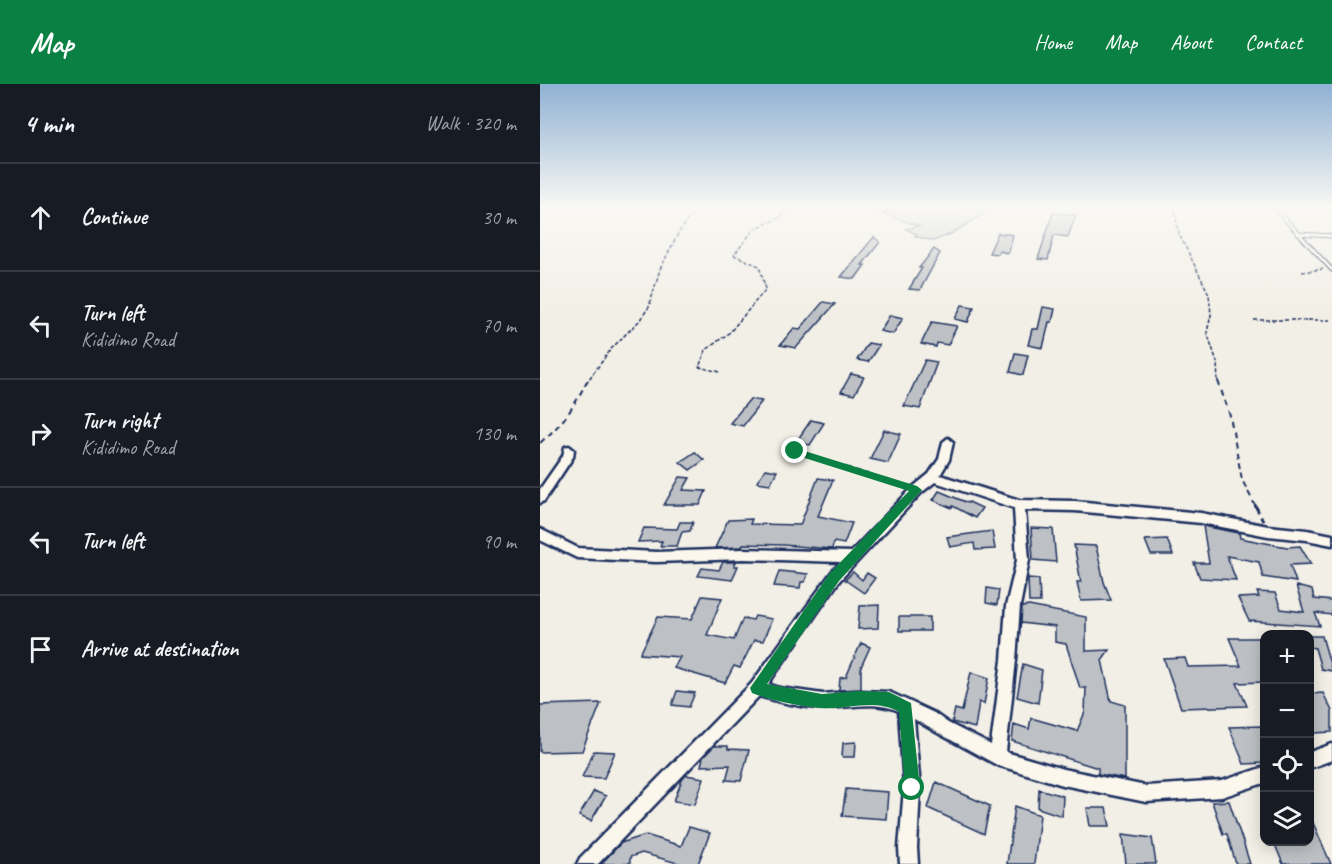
<!DOCTYPE html>
<html lang="en">
<head>
<meta charset="utf-8">
<style>
  body { margin:0; font-family:Caveat,sans-serif; background:#20242c; color:#f1f3f6 }
  .controls { position:absolute; right:18px; bottom:18px; display:grid; overflow:hidden; border-radius:12px; box-shadow:0 3px 15px #0003 }
  .controls button { width:54px; height:54px; display:grid; place-items:center; padding:0; border:0; border-bottom:2px solid #363941; background:#171b24; color:#f1f3f6; font:30px sans-serif }
  .stop { position:absolute; width:18px; height:18px; margin:-14px; border:4px solid #0b8043; border-radius:50%; background:#fff }
  .stop.end { background:#0b8043; border-color:#fff; box-shadow:0 2px 6px #0008 }
  .list { margin:0; padding:0; list-style:none }
  h2 { display:flex; justify-content:space-between; align-items:center; height:78px; margin:0; padding:0 24px; font-size:26px }
  h2 small { font-size:20px; font-weight:400; color:#9ea1a6 }
  .list li { display:grid; grid-template-columns:39px 1fr auto; gap:18px; align-items:center; box-sizing:border-box; height:108px; padding:0 24px; border-top:2px solid #363941 }
  .list b { display:block; font-size:22px; white-space:nowrap }
  .list p { margin:0; font-size:20px; white-space:nowrap; color:#9ea1a6 }
  .list em { font-size:20px; font-style:normal; color:#9ea1a6 }
  .icon { flex:none; width:33px; height:33px; fill:none; stroke:currentColor; stroke-width:2; stroke-linecap:round; stroke-linejoin:round }
  .map { position:relative; flex:none; width:792px; height:780px; overflow:hidden }
  header { display:flex; align-items:center; gap:36px; box-sizing:border-box; height:84px; padding:0 30px; background:#0b8043; color:#fff }
  header strong { font-size:28px }
  nav { display:flex; gap:33px; margin-inline-start:auto; font-size:21px }
  main { display:flex }
  aside { flex:1; background:#171b24 }
  .map>svg:first-child { display:block }
  .green { fill:#d2d3d2; stroke:#768198; stroke-width:1.5 }
  .building { fill:#bdc0c4; stroke:#1b2f5e; stroke-width:1.5 }
  .lines { fill:none; stroke-linecap:round; stroke-linejoin:round }
  .service-casing { stroke:#1b2f5e; stroke-width:5 }
  .minor-casing { stroke:#1b2f5e; stroke-width:5 }
  .path-far2 { stroke:#1b2f5e; stroke-width:1.5; stroke-dasharray:4 2; stroke-linecap:butt }
  .path-far1 { stroke:#1b2f5e; stroke-width:2; stroke-dasharray:6 4.5; stroke-linecap:butt }
  .path { stroke:#1b2f5e; stroke-width:3; stroke-dasharray:8 5; stroke-linecap:butt }
  .service { stroke:#fbf7ec; stroke-width:3 }
  .minor { fill:#fbf7ec; fill-rule:evenodd }
  .route { fill:#0b8043 }
</style>
</head>
<body>
<header>
<strong>Map</strong>
<nav><a>Home</a><a>Map</a><a>About</a><a>Contact</a></nav>
</header>
<main>
<aside>
<h2>4 min<small>Walk · 320 m</small></h2>
<ul class="list">
<li><svg class="icon" aria-label="ahead" viewBox="0 0 24 24"><path d="M12 20V5M6 11l6-6 6 6"/></svg><div><b>Continue</b></div><em>30 m</em></li>
<li><svg class="icon" aria-label="left" viewBox="0 0 24 24"><path d="M17 20v-9H6M10 6l-5 5 5 5"/></svg><div><b>Turn left</b><p>Kididimo Road</p></div><em>70 m</em></li>
<li><svg class="icon" aria-label="right" viewBox="0 0 24 24"><path d="M7 20v-9h11M14 6l5 5-5 5"/></svg><div><b>Turn right</b><p>Kididimo Road</p></div><em>130 m</em></li>
<li><svg class="icon" aria-label="left" viewBox="0 0 24 24"><path d="M17 20v-9H6M10 6l-5 5 5 5"/></svg><div><b>Turn left</b></div><em>90 m</em></li>
<li><svg class="icon" aria-label="arrive" viewBox="0 0 24 24"><path d="M6 21V4h12l-3 4 3 4H6"/></svg><div><b>Arrive at destination</b></div></li>
</ul>
</aside>
<div class="map">
<svg width="792" height="780" viewBox="0 0 792 780">
  <rect width="100%" height="100%" fill="#f2efe6"/>
  <filter id="ink" filterUnits="userSpaceOnUse"><feTurbulence type="fractalNoise" baseFrequency=".0167" numOctaves="2"/><feDisplacementMap in="SourceGraphic" scale="12" xChannelSelector="R" yChannelSelector="G"/><feConvolveMatrix kernelMatrix="1 2 1 2 8 2 1 2 1" color-interpolation-filters="sRGB"/></filter>
  <g filter="url(#ink)">
    <path class="green" d="M323,123L445,124L455,123L411,150L393,157L375,152L377,150L366,145L379,142Z"/>
    <path class="building" d="M513,129L536,131L528,153L514,151L508,176L498,175Z
      M458,149L473,151L468,169L459,167L458,170L449,169Z
      M334,153L340,158L322,181H325L315,195L301,193Z
      M394,165L400,169L380,206L369,205L382,184H379Z
      M283,218L295,220L256,264L240,261L254,244L260,245Z
      M422,221L434,223L428,238L415,235Z
      M503,223L515,225L512,238H509L503,264L488,261L492,245H498Z
      M350,231L363,234L353,250L340,247Z
      M392,238L417,242L408,261L397,259L396,263L381,260Z
      M328,259L339,261L328,278L317,276Z
      M475,269L488,271L483,291L470,288Z
      M385,276L397,278L380,325L364,322Z
      M311,290L324,293L314,311L301,308Z
      M210,315L222,317L203,342L190,339Z
      M271,336L284,339L270,361L256,358Z
      M344,346L361,350L348,379L330,375Z
      M155,368L164,376L150,386L140,378Z
      M225,385L237,387L230,400L217,398Z
      M140,393L150,394L143,406L166,407L160,421H124Z
      M278,394L293,396L278,432L312,439L304,460L294,458L292,465L243,461L203,460L202,463L175,464L188,436L212,435L210,440L260,441Z
      M399,407L428,419L429,418L442,424L435,434L413,422L412,424L393,416Z
      M140,438H153L150,447L142,448L137,462H120L122,457L98,458L104,444L137,445Z
      M663,442L699,449L700,454L747,463L760,462L771,480L750,481L756,498L723,493L719,478L687,472L696,496L660,494L654,479H669Z
      M491,444L513,445L516,478L493,476Z
      M452,447L455,465L435,466L434,459L410,463L407,453Z
      M627,455L633,471H611L605,456Z
      M534,461L556,462L564,498L571,516L541,517L537,498H541Z
      M183,478H196L194,482H198L192,496L158,492L162,484L179,486Z
      M239,487L268,490L265,498H261L260,504L234,502Z
      M313,488L322,496L327,489L335,494L324,509L305,496Z
      M488,494L499,495L500,518H489Z
      M756,502L772,506L774,515L792,517V531L775,529L780,542L709,537L698,514L719,513L717,508L735,509L741,525L764,528Z
      M447,504L459,506L457,521L446,519Z
      M162,512L182,514L167,551L194,556L203,534L213,536L215,532L232,535L223,557L214,556L200,584L194,582L185,599L134,584L140,573L100,570L118,533L152,535Z
      M339,521L338,544L318,545L320,522Z
      M489,522L546,533V567L569,566L562,576L571,617L585,621V695L558,690V684L472,657L474,640L489,645L491,634L537,647L545,628L546,604H540L526,560L515,558V543L481,539L482,523Z
      M359,533H390V547H359Z
      M770,552H782L792,587L781,585L775,564L770,563Z
      M689,554H724V598L697,599L707,622L641,624L624,575L645,574L648,583L701,582Z
      M321,559L330,563L321,583V605L299,606L300,594L306,593Z
      M483,580L502,586L498,619L477,613Z
      M431,588L449,594L444,620L439,618L435,644L412,638L415,625L422,627Z
      M137,607L155,609L149,623L132,621Z
      M783,609L792,627V648L774,649L770,640V610Z
      M61,619L42,667L0,668V621Z
      M722,642L724,646V679L704,680L689,643Z
      M316,658L315,673H302L303,659Z
      M174,662H188V665L209,666L201,697L186,696L190,681L161,682L163,673Z
      M54,667L75,668L64,694L42,693Z
      M146,691L164,694L155,720L134,717L142,696Z
      M396,698L450,722L444,750L388,724Z
      M306,705L348,708L346,735L302,732Z
      M499,705L523,712L522,732L498,724Z
      M54,707L66,712L51,737L39,732Z
      M689,717L703,758L710,780H696L687,750H683L672,718Z
      M475,722L500,731L494,780H467Z
      M547,724H566L570,742H550Z
      M770,732L791,780H743L734,758H770Z
      M149,743L170,749L158,780H141L102,769L90,773V779L86,780H61L81,759L106,751L141,762Z
      M583,750L612,754L616,780H586Z"/>
    <g class="lines">
      <defs>
        <path id="service" d="M734,123L792,186
          M758,150L792,152"/>
        <path id="minor" d="M408,354L413,358L409,376L400,391L479,416L535,417L661,429L728,442L767,446L792,451V461L767,456L728,452L661,439L535,427L485,426L489,476L480,522L476,576L466,668L523,685L606,702L682,697L724,683V699L682,713L606,718L523,701L457,681L398,649L374,635L380,704L377,764L378,780H360L359,764L364,704L359,627C335,616 309,624 284,624C263,624 240,618 219,612L58,780H37L40,774L212,599L291,489L301,478L204,475L116,478L37,474L0,456V445L38,464L116,468L204,465L311,468L373,403L389,390L399,375L403,358ZM395,398L474,424L477,476L466,522L462,576L451,661L408,639L394,629L349,608L319,607L283,610L240,604L228,600L299,497L381,409Z
          M29,362L34,366L33,373L4,417L0,419V405L23,372L25,363Z
          M792,660V676L770,684V668Z"/>
      </defs>
      <use href="#service" class="service-casing"/>
      <use href="#minor" class="minor-casing"/>
      <path class="path-far2" d="M634,123L639,150L669,210L671,231L667,248L677,278L678,299
        M344,131L349,123
        M762,188L783,185
        M714,236H792
        M180,288L159,283L166,266L190,248L226,205L219,182L194,171L214,145L241,133L248,123
        M46,299L72,264L99,237L109,223L120,185L139,148L157,123"/>
      <path class="path-far1" d="M678,297L690,332L702,396L716,423
        M0,359C25,337 32,326 47,297
        M255,367L365,402"/>
      <path class="path" d="M715,421L723,437"/>
      <use href="#service" class="service"/>
      <use href="#minor" class="minor"/>
    </g>
  </g>
  <linearGradient id="sky" x2="0" y2="1"><stop stop-color="#8fb1d4"/><stop offset="0.53" stop-color="#f9f8f4"/><stop offset="1" stop-color="#f9f8f4" stop-opacity="0"/></linearGradient>
  <rect width="792" height="232" fill="url(#sky)"/>
  <path class="route" d="M255,364L377,402L382,406L299,497L227,600L282,610L319,607L349,608L371,619L380,704L378,709L372,712L367,709L365,704L359,628C334,614 308,626 281,624C258,622 233,617 212,609L210,604L290,489L369,407L252,370L251,367Z"/>
</svg>
<div class="controls">
<button>+</button>
<button>−</button>
<button><svg class="icon" aria-label="locate" viewBox="0 0 24 24"><circle cx="12" cy="12" r="6"/><path d="M12 2v4M12 18v4M2 12h4M18 12h4"/></svg></button>
<button><svg class="icon" aria-label="layers" viewBox="0 0 24 24"><path d="M12 4l9 5-9 5-9-5zM3 14l9 5 9-5"/></svg></button>
</div>
<div class="stop" style="left:372px;top:704px"></div>
<div class="stop end" style="left:255px;top:367px"></div>
</div>
</main>
</body>
</html>
